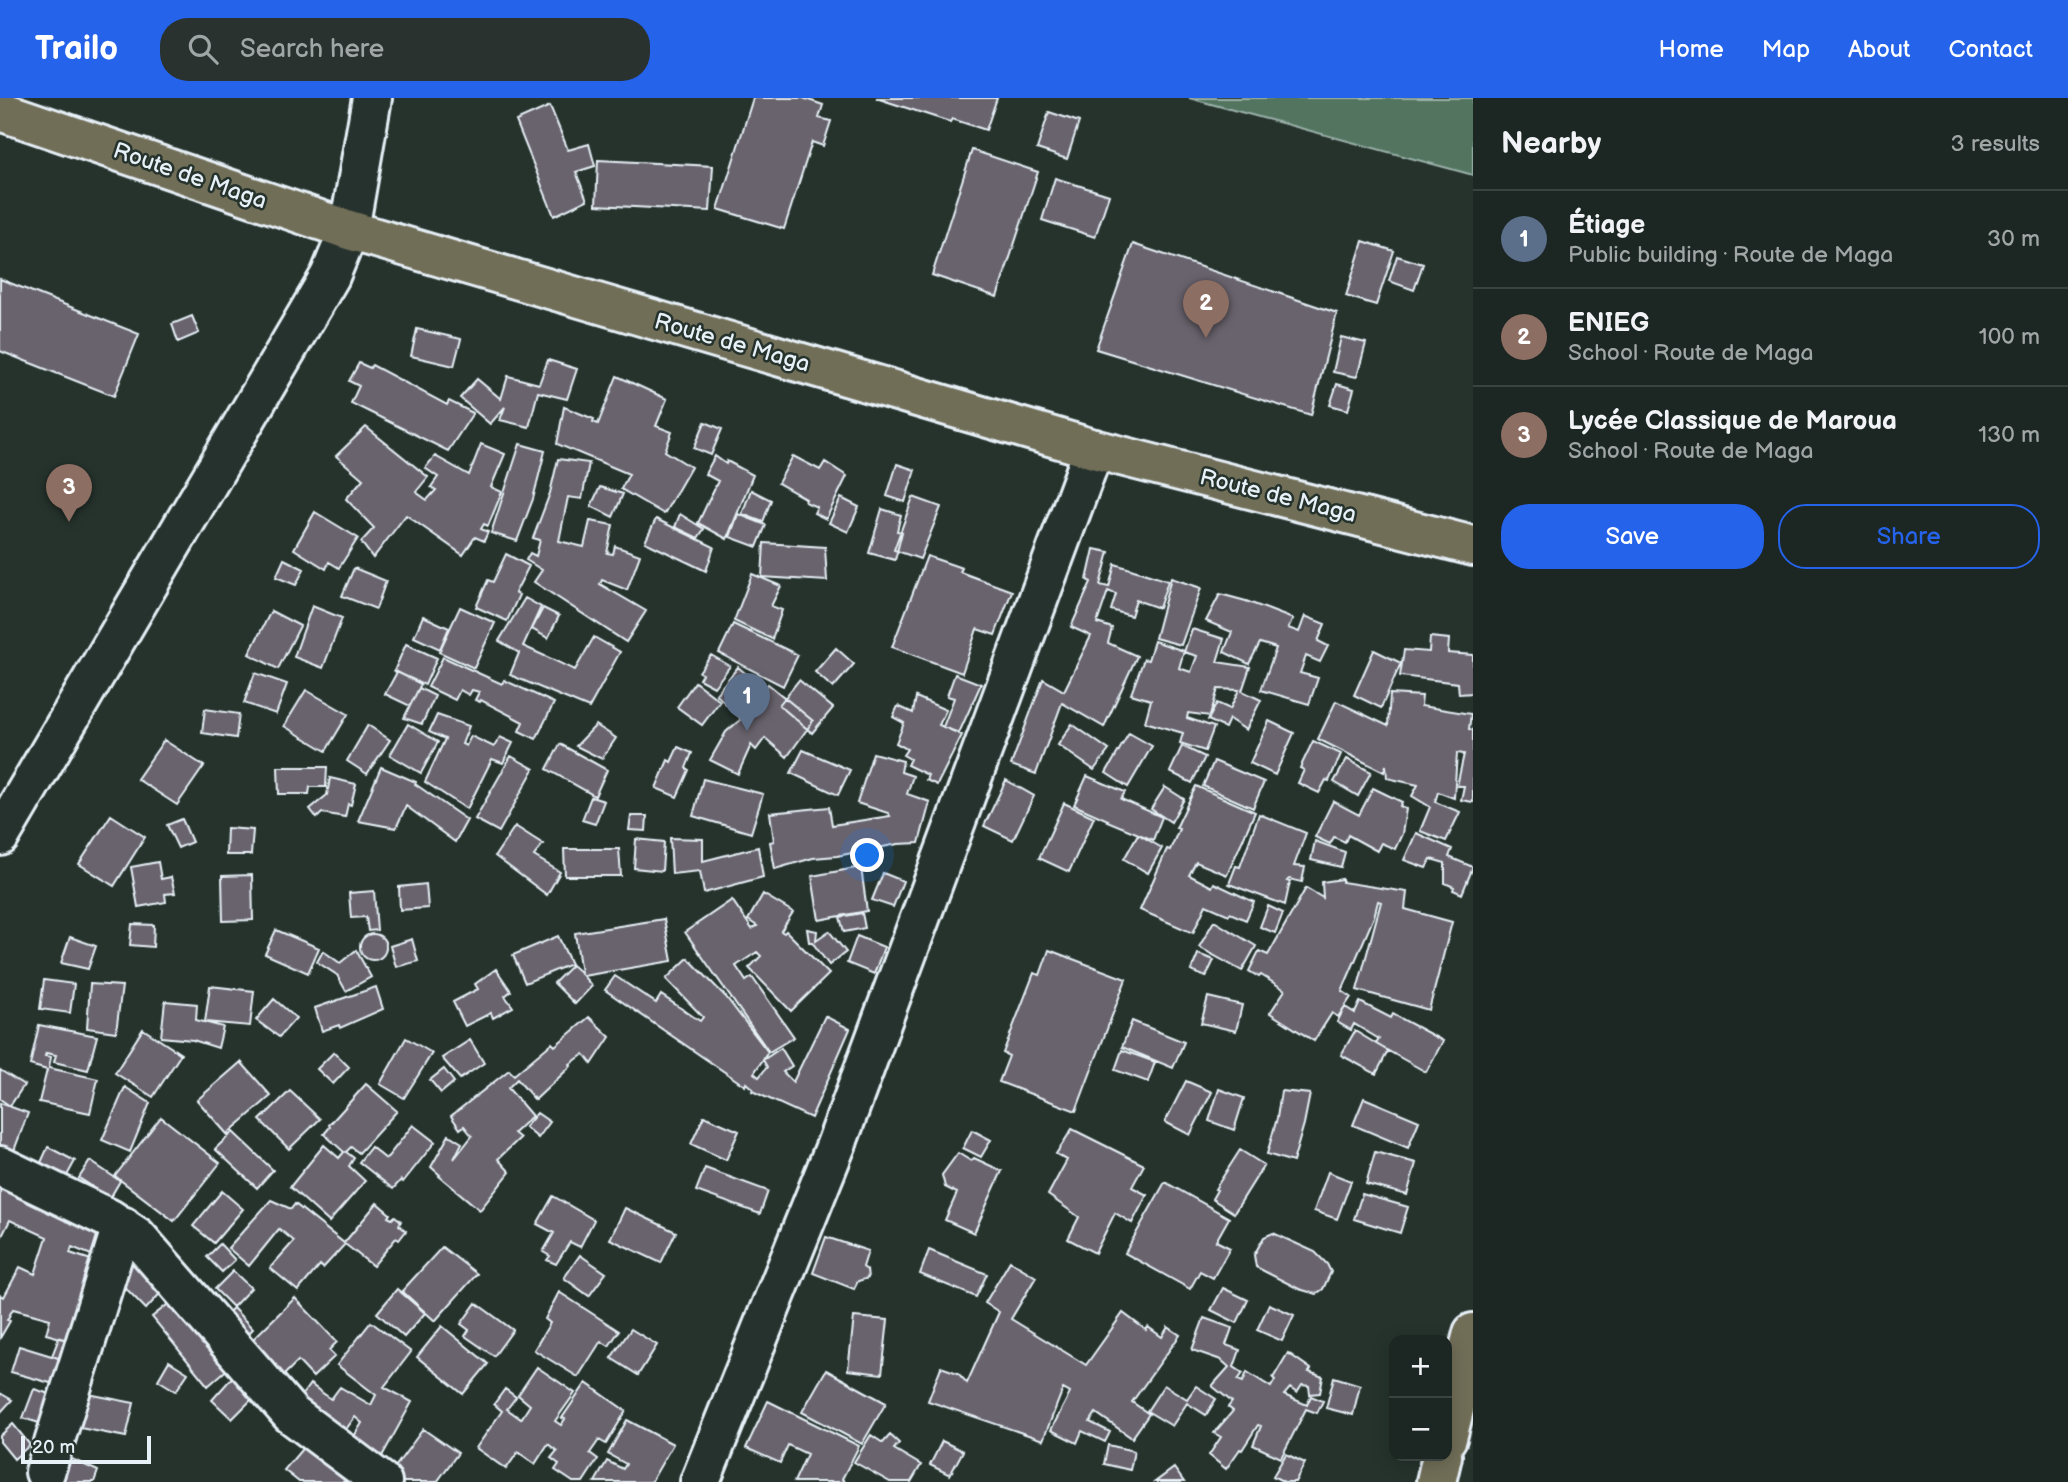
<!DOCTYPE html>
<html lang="en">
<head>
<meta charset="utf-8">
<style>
  body { margin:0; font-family:"Balsamiq Sans",sans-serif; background:#29322f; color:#f1f3f6 }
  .controls { position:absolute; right:21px; bottom:21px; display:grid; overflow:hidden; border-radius:14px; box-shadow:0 4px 18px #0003 }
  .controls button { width:63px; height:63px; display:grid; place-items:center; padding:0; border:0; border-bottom:2px solid #3a4340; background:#1c2622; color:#f1f3f6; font:35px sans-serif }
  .scale { position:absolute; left:21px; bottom:18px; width:130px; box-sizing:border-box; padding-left:7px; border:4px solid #e8f1f8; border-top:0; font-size:19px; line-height:24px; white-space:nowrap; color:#e8f1f8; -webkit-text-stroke:5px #26332d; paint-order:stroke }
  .you { position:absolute; left:868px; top:758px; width:24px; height:24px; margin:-18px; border:5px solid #fff; border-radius:50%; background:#1a73e8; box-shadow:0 0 0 10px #1a73e833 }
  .badge { display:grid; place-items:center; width:46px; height:46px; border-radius:50%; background:#2563eb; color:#fff; font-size:23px; font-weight:700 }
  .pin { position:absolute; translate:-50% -58px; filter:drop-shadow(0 2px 4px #0008) }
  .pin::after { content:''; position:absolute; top:37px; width:24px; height:21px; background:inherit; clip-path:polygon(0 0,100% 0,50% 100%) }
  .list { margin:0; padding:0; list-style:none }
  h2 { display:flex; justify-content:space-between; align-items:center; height:91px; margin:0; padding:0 28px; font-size:30px }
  h2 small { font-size:23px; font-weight:400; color:#a0a5a5 }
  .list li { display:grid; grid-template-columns:46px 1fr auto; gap:21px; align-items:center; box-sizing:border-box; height:98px; padding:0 28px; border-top:2px solid #3a4340 }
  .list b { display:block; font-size:26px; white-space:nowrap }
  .list p { margin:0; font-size:23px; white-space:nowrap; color:#a0a5a5 }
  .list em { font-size:23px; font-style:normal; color:#a0a5a5 }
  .actions { display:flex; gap:14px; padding:21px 28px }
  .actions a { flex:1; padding:16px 0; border:2px solid #2563eb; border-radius:28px; text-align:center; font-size:24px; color:#2563eb }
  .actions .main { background:#2563eb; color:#fff }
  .icon { flex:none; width:38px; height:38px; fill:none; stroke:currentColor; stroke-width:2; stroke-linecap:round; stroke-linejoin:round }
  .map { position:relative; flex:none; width:1473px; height:1384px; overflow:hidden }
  header { display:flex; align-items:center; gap:42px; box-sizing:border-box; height:98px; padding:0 35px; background:#2563eb; color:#fff }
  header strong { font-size:33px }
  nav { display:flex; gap:38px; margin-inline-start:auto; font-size:24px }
  .search { width:490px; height:63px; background:#29322f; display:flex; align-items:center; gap:18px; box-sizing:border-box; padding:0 24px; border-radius:28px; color:#a0a5a5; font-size:26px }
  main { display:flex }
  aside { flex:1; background:#1c2622 }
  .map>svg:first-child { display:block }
  .green { fill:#527560; stroke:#9db3ac; stroke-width:2 }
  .building { fill:#69636d; stroke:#e8f1f8; stroke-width:2 }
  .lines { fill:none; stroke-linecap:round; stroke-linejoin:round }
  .minor-casing { stroke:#e8f1f8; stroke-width:44 }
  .major-casing { stroke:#e8f1f8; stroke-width:44 }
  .minor { stroke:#26332d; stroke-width:38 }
  .major { stroke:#716e59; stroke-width:38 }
  .labels { text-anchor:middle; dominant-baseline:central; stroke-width:5; stroke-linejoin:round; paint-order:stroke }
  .street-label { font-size:23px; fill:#e8f1f8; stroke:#26332d }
</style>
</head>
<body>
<header>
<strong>Trailo</strong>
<div class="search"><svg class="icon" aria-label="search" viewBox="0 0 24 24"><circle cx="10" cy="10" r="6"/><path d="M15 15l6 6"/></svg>Search here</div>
<nav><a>Home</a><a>Map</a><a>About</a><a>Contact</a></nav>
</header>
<main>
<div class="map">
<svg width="1473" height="1384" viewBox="0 0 1473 1384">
  <rect width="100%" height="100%" fill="#26332d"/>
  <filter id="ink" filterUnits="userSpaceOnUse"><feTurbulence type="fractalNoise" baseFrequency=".0143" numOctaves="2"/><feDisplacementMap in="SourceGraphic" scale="14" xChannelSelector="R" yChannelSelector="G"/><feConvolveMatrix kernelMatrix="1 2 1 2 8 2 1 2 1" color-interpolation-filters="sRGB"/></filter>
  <g filter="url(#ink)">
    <path class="green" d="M1189,0H1473V77Z"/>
    <path class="building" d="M753,0H803L823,7L819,20L831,23L823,48L812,44L784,131L718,111Z
      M876,0H997L986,32L952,21L950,24Z
      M550,8L568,52L589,46L595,68L576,74L587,102L554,118L516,23Z
      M1049,14L1079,24L1067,61L1037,51Z
      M972,52L1038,74L997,199L932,177Z
      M598,62L713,68L710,113L596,107Z
      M1055,80L1109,97L1095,139L1042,122Z
      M1363,143L1394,153L1376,207L1346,198Z
      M1133,146L1337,215L1311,317L1096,251Z
      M1397,158L1423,166L1414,192L1389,183Z
      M0,181L139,236L114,298L0,253Z
      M192,218L199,235L178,244L172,226Z
      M417,231L461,241L454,268L411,258Z
      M1341,239L1366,245L1357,279L1333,274Z
      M548,262L577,271L567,301L538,294L529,329L500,322L505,309L490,326L460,300L477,281L501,301L508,278L539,286Z
      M359,265L370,270L372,267L447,307L449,303L473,315L448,353L351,305L359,288L349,283Z
      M617,278L667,301L656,328L672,334L665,353L691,369L664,416L621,391L629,376L557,346L564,309L594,321L593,324L598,326Z
      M1337,286L1354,291L1348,312L1330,307Z
      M705,324L722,331L711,357L694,350Z
      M366,329L428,379L416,394L427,402L436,392L431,389L438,379L425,370L435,358L469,377L481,346L505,356L491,389L502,394L488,428L484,426L481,431L488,434L484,443L475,439L463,457L406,417L373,460L361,444L374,430L346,401L363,381L336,358Z
      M520,346L545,353L533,401L517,443L491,435Z
      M715,358L726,366L727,363L753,377L727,441L698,425L718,383L705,376Z
      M793,358L820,372L825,364L847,378L826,421L814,415L817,409L805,404L806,401L778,385Z
      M558,361L589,365L582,401L568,399L559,443L584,449L590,423L613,427L607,455L613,456L615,448L640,457L627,492L602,482L600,486L646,513L626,544L534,484L542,472L526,462L530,455L536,458L540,442L533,440L550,395Z
      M897,366L915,372L905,404L887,398Z
      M600,389L623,396L613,419L591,408Z
      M751,392L771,402L763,424L742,416Z
      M913,399L941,409L920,461L894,452Z
      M841,400L859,409L848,434L829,425Z
      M882,411L901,417L897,433L902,434L895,462L869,455Z
      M315,414L358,440L339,470L329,464L326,471L294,451Z
      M680,416L704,431L698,440L675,429Z
      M738,416L766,427L757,449L730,439Z
      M656,421L714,449L706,473L645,444Z
      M764,445L825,449L827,483L762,479Z
      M1094,451L1109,454L1100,487L1109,489L1115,466L1168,483L1159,510L1136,502L1131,518L1111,512L1116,496L1108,493L1097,525L1112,530L1108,545L1137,558L1104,629L1062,605L1036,676L1011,667L1043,581L1064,593L1091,538L1071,529L1091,484L1087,482Z
      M506,456L529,468L515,495L519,497L507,523L476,509L488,482L493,484Z
      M927,458L962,470L960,474L1012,493L995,537L977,531L962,575L892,549Z
      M284,461L304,471L296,487L276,479Z
      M354,470L386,483L376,511L342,498Z
      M752,476L781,488L771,508L782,512L772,541L734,523Z
      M1171,480L1201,490L1181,547L1155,540Z
      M1220,496L1246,503L1293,521L1288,530L1299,534L1305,518L1325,526L1318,543L1328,548L1320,564L1306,558L1300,575L1318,580L1309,606L1261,592L1276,550L1260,545L1249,566L1224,554L1232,534L1206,523Z
      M525,500L541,509L523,548L575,572L594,539L620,554L589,610L510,577L519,555L499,543Z
      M312,508L342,520L323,570L294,559Z
      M460,509L495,525L474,570L439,554Z
      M543,510L559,518L548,540L532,531Z
      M271,513L300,528L278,571L249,556Z
      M423,518L449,530L440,551L414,539Z
      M733,526L798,557L783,588L719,555Z
      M1192,531L1224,541L1217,564L1250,569L1242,593L1261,602L1246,632L1229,621L1225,630L1208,622L1217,605L1230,611L1239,592L1218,591L1210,618L1188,615L1187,620L1214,629L1205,653L1180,645L1183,635L1145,624L1151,602L1131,596L1144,561L1148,562L1154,543L1184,553L1179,570L1191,574L1197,558L1184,554Z
      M1430,539L1449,541L1448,555L1473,557V595L1459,596L1458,585L1400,578L1404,552L1429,554Z
      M406,546L437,560L425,587L394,573Z
      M836,550L854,566L833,590L815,574Z
      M1374,552L1401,565L1381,610L1354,597Z
      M711,557L730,568L714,589L699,581L702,576L699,574Z
      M443,559L502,586L504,582L554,605L536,641L519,633L523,624L481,602L480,604L475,602L479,594L472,592L469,597L460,592L455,602L428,589Z
      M738,569L764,591L768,586L813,623L787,659L765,640L756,652L751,647L738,676L710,662L726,634L741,621L716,596Z
      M397,574L421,586L410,608L385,596Z
      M255,575L287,586L276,616L244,605Z
      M955,576L981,586L959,635L943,629L954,600L947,598Z
      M799,582L833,610L812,635L779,607Z
      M695,584L720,603L702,627L677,609Z
      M419,590L435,598L422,626L404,620Z
      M306,592L348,616L326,653L284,628Z
      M1390,596L1422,598L1421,608L1471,616L1469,631L1473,632V704L1461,702L1464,688H1457L1464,656L1457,655L1454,700L1438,694L1435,704L1460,714L1446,743L1420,733L1430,709L1412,698L1418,687L1387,680L1386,667L1384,674L1318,641L1336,603L1388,628Z
      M916,599L946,612L939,627L962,637L937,687L926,682L928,677L907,667L910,661L903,657L907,651L896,645L904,625L893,619L898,608L913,615Z
      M205,611L239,616L236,640L202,635Z
      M437,617L469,628L462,646L466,648L471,638L494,649L500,639L513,645L503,665L492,661L467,711L425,684L445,641L429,634Z
      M1269,623L1294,635L1275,677L1250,665Z
      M408,626L438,644L421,675L390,657Z
      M1072,626L1109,652L1094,672L1058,647Z
      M368,627L390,642L367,676L347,663Z
      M596,627L616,640L602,661L576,648Z
      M1129,635L1152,648L1128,689L1106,675Z
      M164,642L204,668L177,707L137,681Z
      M1313,643L1341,656L1329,683L1326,682L1319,695L1298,685L1304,672L1300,670Z
      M560,646L607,672L595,698L547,671Z
      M1182,648L1205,659L1192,685L1170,674Z
      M678,649L692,655L686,670L689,672L677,699L656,690L668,662L671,664Z
      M803,652L850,672L838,697L791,675Z
      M873,655L903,663L901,674L913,678L907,696L930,704L919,745L898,746L837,758L813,760L775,771L770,744L774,743L770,715L829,709L832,727L890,718L888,715L857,705Z
      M511,658L534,671L499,734L475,721Z
      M1347,661L1371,674L1358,698L1334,684Z
      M1214,663L1264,684L1253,710L1203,688Z
      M278,669H327L326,689H310L309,696H279Z
      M381,669L416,684L415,686L467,722L455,744L406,708L396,730L358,723Z
      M1087,678L1125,694L1121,701L1162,719L1153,742L1107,723L1108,722L1074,707Z
      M330,680L356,686L351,707L348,706L345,719L322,715L317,720L310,711L327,697Z
      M703,681L763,696L751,735L693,718Z
      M1006,682L1034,698L1013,742L984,728Z
      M1196,688L1255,714L1227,777L1196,764L1189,777L1212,789L1214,785L1254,804L1246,822L1230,815L1229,817L1206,807L1193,835L1140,812L1167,751L1170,752L1179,731L1176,730Z
      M1165,689L1184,701L1171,724L1151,711Z
      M1373,690L1402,704L1400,708L1406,711L1402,736L1395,751L1381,745L1377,753L1348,737L1345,744L1334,739L1330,746L1315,739L1333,703L1359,717Z
      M591,699L604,703L595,726L582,722Z
      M1064,705L1094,719L1069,774L1039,760Z
      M1259,716L1306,735L1294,768L1305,769L1302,784L1289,781L1287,783L1290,784L1285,807L1229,786L1236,768L1240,769Z
      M111,717L145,739L114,788L79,766Z
      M631,718H647L646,733L629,732Z
      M182,721L192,744L178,750L167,727Z
      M515,728L543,746L534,758L560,774L547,797L495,758Z
      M227,730L253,732L251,757H226Z
      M1416,735L1452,751L1449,759L1473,769L1462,796L1453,792L1454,789L1445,785V765L1431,761L1426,770L1404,762Z
      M1138,736L1162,750L1148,775L1124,761Z
      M670,740L703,741V763L758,749L763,779L704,795L700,773L672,776Z
      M636,741L664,744L662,773L634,770Z
      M1315,743L1345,754L1341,769L1311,762Z
      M564,751H619L621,778H565Z
      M158,764L161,781L171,779L175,795L165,796L166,804L138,809L131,769Z
      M861,769L867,813L819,822L812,778Z
      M883,775L903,783L893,809L872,802Z
      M252,777L253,822L223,823L222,778Z
      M1342,781V784L1407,794L1405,811L1452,824L1429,912L1357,892L1381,804L1378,803L1374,819L1342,893L1351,899L1338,919L1332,915L1314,943L1270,915L1285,892L1261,877L1259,879L1249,873L1259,853L1268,857L1306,790L1323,800L1322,784Z
      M426,786L428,810L400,812L399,789Z
      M374,793L377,832L368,833L366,819L351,820L349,795Z
      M763,796L793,814L781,833L784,835L786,833L829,876L791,913L749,870L761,858L757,854L736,868L746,883L752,879L794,939L769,954L685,834L732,802L752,831L757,828L748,822Z
      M1268,808L1283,815L1275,835L1260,829Z
      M862,815L865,830L844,834L840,819Z
      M664,821L672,863L583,878L592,888L575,906L554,885L572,867L581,875L575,835Z
      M1214,823L1256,848L1242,873L1199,849Z
      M132,826L154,827L153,849L130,847Z
      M807,831L817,833L816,842L829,833L846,854L829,867L812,844H809Z
      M276,832L319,850L308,875L265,856Z
      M360 849a13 13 0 1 1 26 0a13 13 0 1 1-26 0Z
      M558,838L571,866L525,885L513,857Z
      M857,838L884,849L874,876L847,865Z
      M70,839L96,848L88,871L61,865Z
      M412,841L418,863L396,869L390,848Z
      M356,852L371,879L346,893L337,877L317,864L323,853L340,865Z
      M1049,852L1126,881L1076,1013L999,984L1009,958L1003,955L1034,875L1040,877Z
      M1198,856L1214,862L1206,879L1191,873Z
      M688,860L726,899L768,954L754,975L759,979L767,969L763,962L781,950L792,968L783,974L793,984L825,918L850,931L811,1020L752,993L753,991L746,985L745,988L605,892L615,878L656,905L661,897L700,923L703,919L666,881Z
      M496,871L511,893L505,898L513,909L493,920L491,915L465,928L453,904L478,891L475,886Z
      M44,882L74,886L70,915L40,911Z
      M90,886L122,888L116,934L87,930Z
      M210,888L254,893L250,928L205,924Z
      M376,889L383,911L340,930L339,927L322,933L315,910Z
      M1208,899L1242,907L1236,933L1201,925Z
      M274,901L296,920L279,939L256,922Z
      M165,903L197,906L196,922L223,929L218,950L193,942L161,939Z
      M1360,904L1391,920L1393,916L1443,943L1426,974L1376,946L1379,941L1354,926L1351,932L1337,924L1345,909L1355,915Z
      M589,919L610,939L592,966L584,956L570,966L571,968L535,1002L517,981L508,990L532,1018L514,1035L520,1040L498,1061L510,1074L480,1112L439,1078L440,1077L431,1069L449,1037L462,1045L454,1061L472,1038L464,1028L460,1031L451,1018L509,972L514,977L552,945L555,948Z
      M1132,923L1184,944L1173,970L1122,949Z
      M39,927L97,938L88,972L54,964L56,957L46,955L45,958L51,959L49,970L98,981L90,1015L39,1004L47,972L30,967Z
      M143,931L181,956L153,999L115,975Z
      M1355,933L1388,953L1376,976L1341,957Z
      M406,940L432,955L404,1000L380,986Z
      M470,942L484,965L460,981L442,960Z
      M1122,952L1155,964L1148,984L1115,972Z
      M334,954L349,969L333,986L317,971Z
      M241,964L271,998L227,1036L197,1002Z
      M444,971L454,984L441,995L430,982Z
      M0,972L24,987L10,1008L0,1001Z
      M1186,983L1212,994L1190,1037L1165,1024Z
      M366,986L397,1013L359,1055L351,1049L346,1054L354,1060L349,1068L365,1083L329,1124L290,1089L324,1047L339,1060L344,1054L324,1036L330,1029L329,1027Z
      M125,989L150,1005L130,1054L102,1042Z
      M1219,991L1244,1000L1234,1032L1209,1023Z
      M290,993L320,1021L289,1051L260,1022Z
      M1281,993L1310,996L1304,1026L1293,1064L1267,1056L1277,1020Z
      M1364,1000L1419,1023L1408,1050L1353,1027Z
      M0,1005L28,1015L9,1066L0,1063Z
      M537,1015L550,1024L538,1040L525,1029Z
      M704,1018L739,1033L726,1062L691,1046Z
      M161,1019L220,1065L174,1123L115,1078Z
      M413,1027L435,1044L403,1084L401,1082L393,1091L359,1064L371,1049L386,1061Z
      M1072,1031L1144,1067L1132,1089L1147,1097L1132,1125L1115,1115L1095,1155L1068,1141L1079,1119L1048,1097L1067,1062L1056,1056Z
      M972,1032L991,1042L981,1059L963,1050Z
      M233,1034L273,1072L257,1090L215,1051Z
      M48,1049L75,1063L63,1085L38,1071Z
      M1240,1052L1264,1067L1234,1115L1212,1101L1217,1092L1215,1091Z
      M1375,1054L1416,1065L1407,1097L1366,1086Z
      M958,1055L971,1063L974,1060L1002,1073L974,1135L945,1122L957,1095L945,1089L942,1077Z
      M90,1063L120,1083L110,1100L79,1080Z
      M705,1070L768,1093L760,1116L696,1093Z
      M1328,1074L1351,1083L1337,1121L1314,1113Z
      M0,1083L104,1135L96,1159L72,1149L70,1155L97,1164L75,1244L46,1236L50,1221L13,1211L7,1222L10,1223L0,1240V1197L4,1199L20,1169L35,1176L47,1139L10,1122L0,1142Z
      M1165,1084L1229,1120L1216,1143L1230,1150L1213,1180L1200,1173L1190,1191L1125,1155Z
      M222,1093L243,1111L214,1145L193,1128Z
      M1362,1096L1408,1109L1400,1135L1354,1121Z
      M553,1098L594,1122L580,1149L570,1144L556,1166L547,1162L550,1158L543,1154L554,1135L537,1126Z
      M271,1102L291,1111L295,1106L344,1145L377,1105L390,1116L388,1119L392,1121L395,1118L401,1123L399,1127L406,1133L399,1142L396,1140L373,1168L345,1146L323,1170L320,1167L298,1193L270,1170L294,1143L279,1131L249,1168L228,1150Z
      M625,1110L676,1134L661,1165L610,1141Z
      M1273,1135L1315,1154L1327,1166L1331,1174L1323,1191L1316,1196L1299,1191L1256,1169L1254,1157L1264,1139Z
      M826,1139L868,1153L863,1169L867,1172L868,1180L858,1183L854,1191L813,1175Z
      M220,1146L235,1162L222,1174L207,1159Z
      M442,1149L477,1176L435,1223L402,1193Z
      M929,1152L987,1176L976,1199L920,1176Z
      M580,1157L606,1175L589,1198L564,1180Z
      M132,1160L165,1190L146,1211L114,1178Z
      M1010,1163L1036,1179L1011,1221L1086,1267L1123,1215L1146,1232L1148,1229L1162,1239L1168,1229L1180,1237L1132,1304L1149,1316L1132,1340L1096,1315L1090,1324L1110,1334L1105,1344L1082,1333L1077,1345L1051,1332L1070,1295L1063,1291L1043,1342L928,1303L941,1269L958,1275L967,1285L999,1214L985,1205Z
      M233,1173L251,1190L233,1209L215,1191Z
      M1223,1190L1248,1202L1237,1225L1211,1212Z
      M397,1191L425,1215L404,1239L377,1215Z
      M559,1194L619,1233L609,1248L601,1243L578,1279L534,1252L550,1225L545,1221Z
      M176,1200L231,1268L208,1288L152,1219Z
      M295,1200L337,1244L329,1252L335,1258L313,1279L298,1263L281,1280L251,1243Z
      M476,1205L513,1232L494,1258L465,1238L469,1232L461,1226Z
      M1269,1206L1294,1217L1282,1243L1257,1232Z
      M233,1210L253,1231L236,1248L216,1226Z
      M854,1219L888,1222L882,1276L848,1272Z
      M1204,1220L1232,1230L1226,1247L1240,1252L1234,1269L1243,1275L1238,1282L1243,1284L1247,1274L1271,1289L1275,1282L1273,1280L1288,1255L1311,1271L1309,1274L1323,1279L1320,1295L1310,1296L1309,1288L1302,1287L1297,1295L1290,1290L1284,1297L1307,1307L1311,1298L1323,1303L1317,1315L1306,1311L1281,1360L1253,1347L1261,1328L1258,1327L1242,1352L1240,1351L1226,1371L1209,1357L1221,1339L1214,1335L1233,1313L1228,1309L1232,1304L1212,1288L1229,1269L1221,1262L1192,1252Z
      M371,1224L411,1254L384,1289L412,1304L381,1360L350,1345L362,1325L355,1319L336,1345L292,1311L310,1286L331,1301L340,1289L371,1307L376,1297L337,1267Z
      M442,1228L488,1266L463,1296L417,1259Z
      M631,1231L657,1247L638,1277L611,1260Z
      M59,1240L72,1243L66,1263L52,1258Z
      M19,1248L68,1263L61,1288L11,1274Z
      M169,1263L188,1275L176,1293L158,1282Z
      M537,1269L575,1295L555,1323L561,1327L565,1321L562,1320L586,1285L626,1313L606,1346L599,1342L590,1355L598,1361L583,1384H573L555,1372L559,1366L551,1360L557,1353L548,1346L535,1366L518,1354L506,1371L476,1350L502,1313L494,1306L505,1291L516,1299L507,1311L521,1321L530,1307L518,1297Z
      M826,1272L886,1305L862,1346L802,1314Z
      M237,1274L258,1295L232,1321L212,1302Z
      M1334,1279L1360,1287L1353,1317L1326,1310Z
      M1164,1287L1187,1301L1196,1288L1216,1301L1206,1317L1187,1305L1172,1328L1147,1313Z
      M34,1291L59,1299L49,1328L23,1320Z
      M78,1294L134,1305L126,1339L70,1328Z
      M0,1295L12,1302L0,1315Z
      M768,1303L859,1348L842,1381L845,1384H794L807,1356L788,1347L780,1365L746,1350Z
      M627,1322L673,1346L651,1384H595L607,1363L623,1371L626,1366L608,1356Z
      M13,1326L30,1347L14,1361L0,1344V1338Z
      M423,1331L458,1355L437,1384H401L390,1376Z
      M871,1337L883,1345L890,1337L899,1345L894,1351L921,1367L911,1384H890L854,1364Z
      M942,1343L963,1353L950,1377L930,1367Z
      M307,1345L354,1384H299L284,1372Z
      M1108,1347L1134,1353L1130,1372L1104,1366Z
      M1286,1356L1305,1365L1295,1384H1284L1273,1378Z
      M63,1357L98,1373L94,1384H64L52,1379Z
      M1174,1370L1184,1384H1155Z"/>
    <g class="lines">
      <defs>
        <path id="minor" d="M0,738L330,178L349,132L372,0
          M0,1068L108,1120L137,1139L291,1316L382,1384
          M45,1374L122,1128
          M700,1384L836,1047L1094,351"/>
        <path id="major" d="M0,13L349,132L1094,351L1473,448
          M1447,1340L1473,1235
          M1436,1384L1442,1358"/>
      </defs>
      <use href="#minor" class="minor-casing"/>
      <use href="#major" class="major-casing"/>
      <use href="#minor" class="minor"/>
      <use href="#major" class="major"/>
    </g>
  </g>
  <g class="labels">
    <g class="street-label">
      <text transform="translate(190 78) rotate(19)">Route de Maga</text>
      <text transform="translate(732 245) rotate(16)">Route de Maga</text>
      <text transform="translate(1278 398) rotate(14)">Route de Maga</text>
    </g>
  </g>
</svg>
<div class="controls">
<button>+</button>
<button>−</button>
</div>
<div class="scale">20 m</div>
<div class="you"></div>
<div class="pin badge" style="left:747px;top:633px;background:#5c6f8a">1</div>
<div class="pin badge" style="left:1206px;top:240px;background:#8d6e63">2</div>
<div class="pin badge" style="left:69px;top:424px;background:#8d6e63">3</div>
</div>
<aside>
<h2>Nearby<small>3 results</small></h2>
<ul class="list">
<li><span class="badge" style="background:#5c6f8a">1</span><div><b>Étiage</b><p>Public building · Route de Maga</p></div><em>30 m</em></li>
<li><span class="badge" style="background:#8d6e63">2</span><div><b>ENIEG</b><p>School · Route de Maga</p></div><em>100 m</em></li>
<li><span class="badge" style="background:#8d6e63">3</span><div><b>Lycée Classique de Maroua</b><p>School · Route de Maga</p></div><em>130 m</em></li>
</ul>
<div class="actions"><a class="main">Save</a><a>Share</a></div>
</aside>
</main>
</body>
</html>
